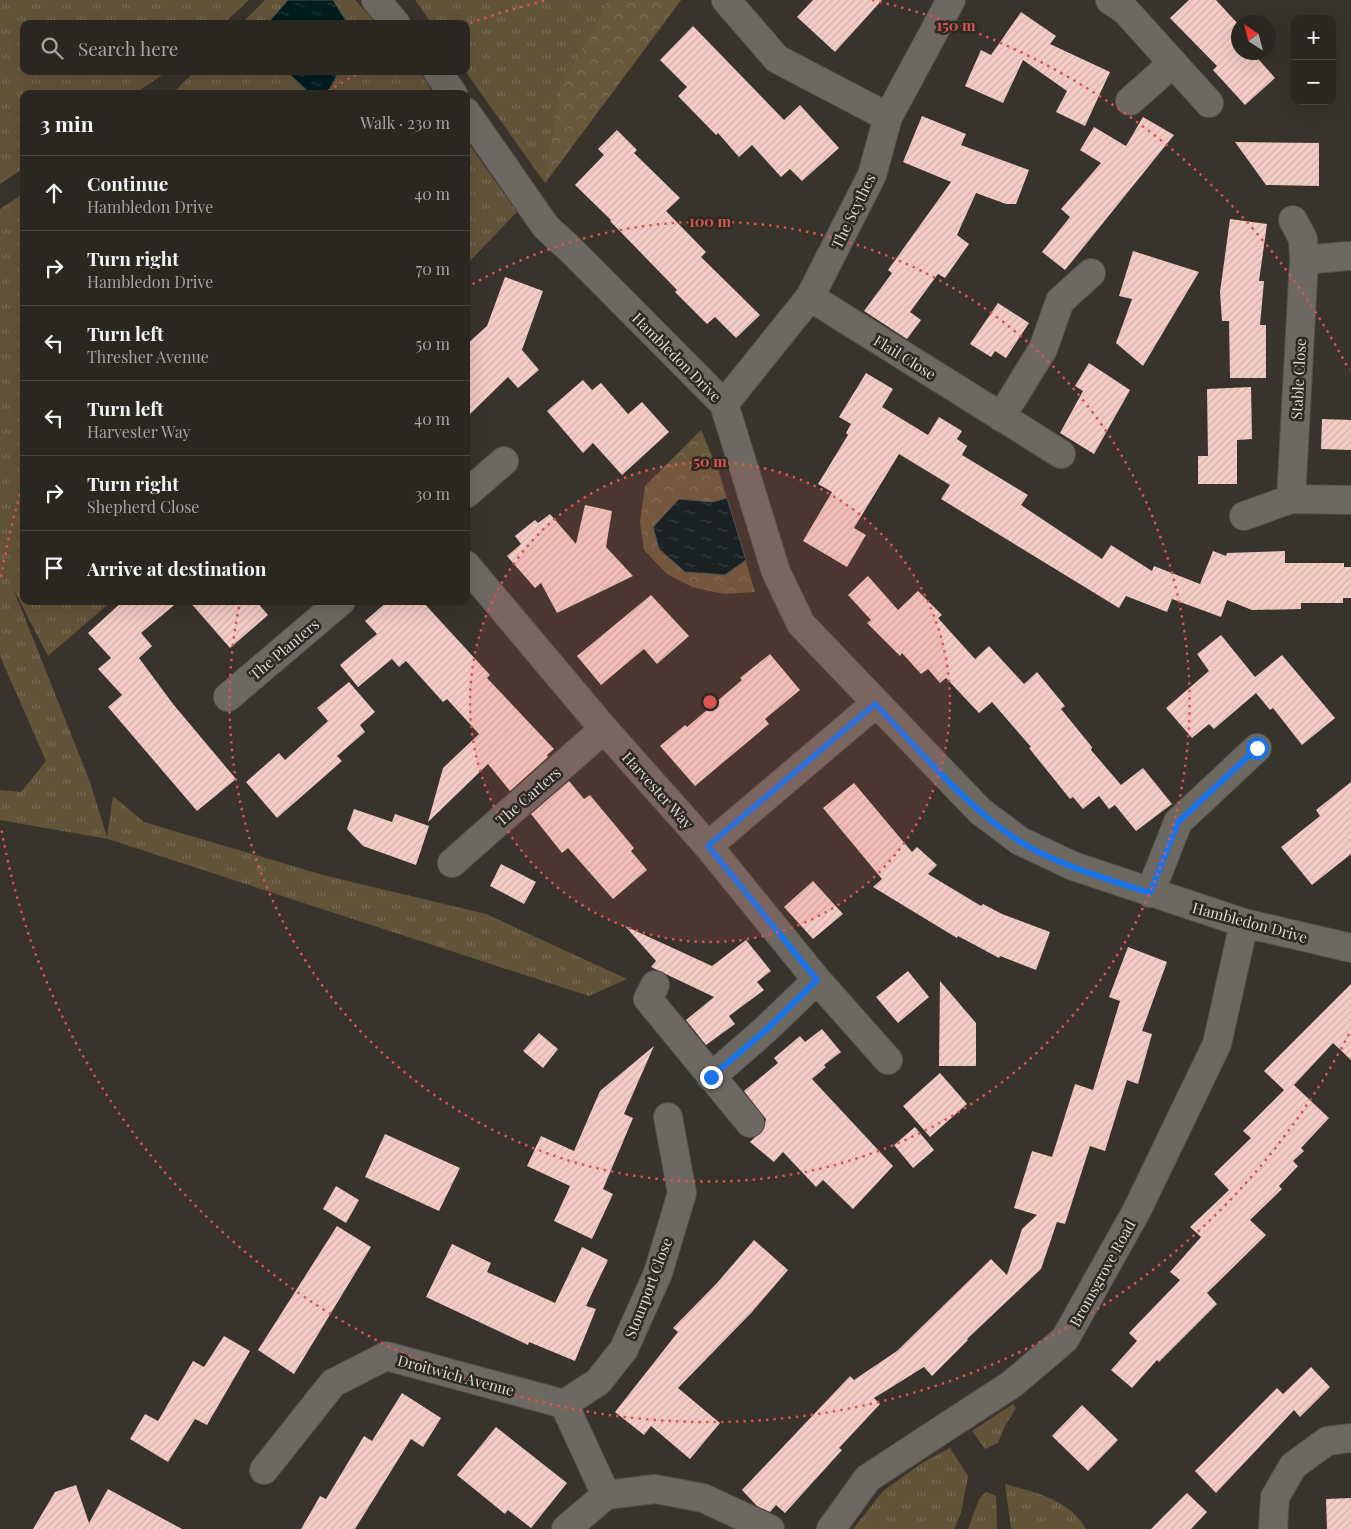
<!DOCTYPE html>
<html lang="en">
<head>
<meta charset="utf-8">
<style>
  body { margin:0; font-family:"Playfair Display",serif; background:#322f29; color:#f1f3f6 }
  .controls { position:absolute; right:15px; top:15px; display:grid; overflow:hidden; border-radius:10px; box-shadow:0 5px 20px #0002 }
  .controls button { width:45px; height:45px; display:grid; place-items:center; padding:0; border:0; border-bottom:1px solid #46443e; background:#2a2720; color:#f1f3f6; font:25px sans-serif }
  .compass { position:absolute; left:1231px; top:15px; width:45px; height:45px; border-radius:50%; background:#2a2720; box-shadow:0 5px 20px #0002; rotate:324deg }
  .stop { position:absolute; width:15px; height:15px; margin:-11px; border:4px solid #1a73e8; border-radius:50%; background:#fff }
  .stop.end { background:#1a73e8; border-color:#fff; box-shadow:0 1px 5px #0008 }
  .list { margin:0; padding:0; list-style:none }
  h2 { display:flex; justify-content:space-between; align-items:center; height:65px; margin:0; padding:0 20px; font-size:21px }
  h2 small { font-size:16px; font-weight:400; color:#a5a5a5 }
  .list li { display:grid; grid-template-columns:32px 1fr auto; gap:15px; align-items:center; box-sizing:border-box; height:75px; padding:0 20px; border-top:1px solid #46443e }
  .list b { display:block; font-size:19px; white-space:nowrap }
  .list p { margin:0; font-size:16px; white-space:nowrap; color:#a5a5a5 }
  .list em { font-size:16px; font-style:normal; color:#a5a5a5 }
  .icon { flex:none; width:28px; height:28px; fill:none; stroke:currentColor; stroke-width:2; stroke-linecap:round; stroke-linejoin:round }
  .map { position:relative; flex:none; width:1351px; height:1529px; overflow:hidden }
  .search { position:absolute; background:#2a2720; box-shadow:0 5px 20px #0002; left:20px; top:20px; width:450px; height:55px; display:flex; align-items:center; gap:12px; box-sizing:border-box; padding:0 18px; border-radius:10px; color:#a5a5a5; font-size:19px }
  .panel { position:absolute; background:#2a2720; box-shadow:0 5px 20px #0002; left:20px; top:90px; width:450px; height:515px; border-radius:10px }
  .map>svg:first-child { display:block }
  .grass { fill:url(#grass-tufts) }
  .forest { fill:url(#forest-crowns) }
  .water { fill:url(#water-ripples); stroke:#435556 }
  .building { fill:url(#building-hatch) }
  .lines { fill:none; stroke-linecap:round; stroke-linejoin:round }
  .minor-casing { stroke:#54514a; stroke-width:30 }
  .minor { stroke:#6e6960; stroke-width:28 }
  .route { stroke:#1a73e8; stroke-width:6 }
  .ring { fill:none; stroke:#d85554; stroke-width:2.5; stroke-dasharray:2.5 5 }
  .labels { text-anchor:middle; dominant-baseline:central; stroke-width:5; stroke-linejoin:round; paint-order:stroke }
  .street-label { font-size:15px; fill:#dedbd6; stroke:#2e2a21 }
  .centre { fill:#d85554; stroke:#2e2a21; stroke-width:2.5 }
  .ring-label { font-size:15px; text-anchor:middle; font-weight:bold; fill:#d85554; stroke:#2e2a21; stroke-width:5; stroke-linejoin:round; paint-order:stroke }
</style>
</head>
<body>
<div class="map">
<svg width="1351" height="1529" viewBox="0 0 1351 1529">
  <defs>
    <pattern id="grass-tufts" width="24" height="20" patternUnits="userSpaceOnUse" patternTransform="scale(1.25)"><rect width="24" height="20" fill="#625439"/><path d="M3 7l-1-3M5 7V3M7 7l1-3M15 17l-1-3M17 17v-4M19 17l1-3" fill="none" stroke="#786c55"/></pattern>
    <pattern id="forest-crowns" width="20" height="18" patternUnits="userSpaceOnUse" patternTransform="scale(1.25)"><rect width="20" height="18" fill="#67583b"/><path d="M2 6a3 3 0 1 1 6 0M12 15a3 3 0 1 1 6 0" fill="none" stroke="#7c6f57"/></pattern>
    <pattern id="water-ripples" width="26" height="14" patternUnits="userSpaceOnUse" patternTransform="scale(1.25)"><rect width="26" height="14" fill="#001c1f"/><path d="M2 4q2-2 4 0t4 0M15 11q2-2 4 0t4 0" fill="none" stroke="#253c3f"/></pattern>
    <pattern id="building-hatch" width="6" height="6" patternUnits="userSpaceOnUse" patternTransform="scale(1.25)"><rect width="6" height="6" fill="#f5ccc5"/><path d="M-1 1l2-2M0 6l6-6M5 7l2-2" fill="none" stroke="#d1b0aa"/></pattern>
  </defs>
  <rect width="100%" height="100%" fill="#38342b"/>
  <path class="grass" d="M0,0H249L223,24H24V71H168L134,94H24V168L0,184Z
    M265,0H355L377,24H241Z
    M415,0H681L545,183L465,71L466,24H432Z
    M195,71H419L434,94H172Z
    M466,140L517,212L466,265Z
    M24,193V601H112L48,656L13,588L90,782L107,837L113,796L144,822L323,875L486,914L627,979L589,996L108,839L0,820V790L21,792L46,761L0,656V209Z
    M1013,1404L1016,1408L1005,1426L998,1443L985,1449L972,1431Z
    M950,1448L968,1476L961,1513L954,1529H853L883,1491L922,1463Z
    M1005,1484C1036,1493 1069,1499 1086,1529H1011Z
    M986,1492L996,1496L997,1529H968L979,1499Z"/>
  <path class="forest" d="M609,0H681L545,183L560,88Z
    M701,430L719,472L755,592L724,594L692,587L667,574L644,550L640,522L645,486Z"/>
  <path class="water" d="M288,0H333L348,24H267Z
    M286,71H339L327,94H311Z
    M727,498L746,560L725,575L685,572L659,549L653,527L679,499L712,502Z"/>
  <path class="building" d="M813,0H882L835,52L797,17Z
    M1189,0H1216L1238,24V52H1252L1275,78L1245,105L1213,70L1217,66L1170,18Z
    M1021,12L1056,36L1050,44L1110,72L1085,126L1056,112L1067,91L1023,60L1003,103L965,86L981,50L991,55Z
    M693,26L784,120L800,105L839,148L802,181L790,169L781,177L752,145L739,157L718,133L716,135L678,96L687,87L660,60Z
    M922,116L966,134L961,145L1029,170L1016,204H1006L976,193L957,235L969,244L945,278L938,274L910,312L921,320L907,339L864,311L892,273L888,270L951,182L903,162Z
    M1143,117L1174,135L1065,270L1042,252L1070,217L1061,209L1101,163L1080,150L1094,127L1126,146Z
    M617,130L637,150L634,153L680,198L666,211L706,252L701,257L760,315L736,338L715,317L707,324L675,292L677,290L610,221L611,220L575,185L604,155L598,149Z
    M1235,142L1319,143V186L1266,185Z
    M1230,219L1267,224L1259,281H1264L1260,325H1266V378H1230L1229,321H1222L1220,292Z
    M1133,251L1199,272L1143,366L1116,343L1132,299L1119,296Z
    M505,277L543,291L522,350L539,370L518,388L508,377L466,418V345L487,326Z
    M998,303L1029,323L1006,358L995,351L991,357L970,344Z
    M1089,363L1130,390L1094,454L1060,433L1083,391L1075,386Z
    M866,373L893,389L882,407L928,435L939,417L962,431L957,439L967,446L962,455L1028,495L1021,505L1102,559L1111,545L1152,571L1154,566L1200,584L1213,551L1226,556L1227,553L1285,551V563H1344V567H1351V598H1343V603H1301V609L1252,610L1227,600L1221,617L1172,599L1167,612L1126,596L1119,608L941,499L950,485L899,454L854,528L866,535L847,567L803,541L832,492L818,484L848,435L846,433L851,424L839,417Z
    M583,380L592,390L601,383L628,414L642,402L669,432L622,475L593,443L583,453L547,411Z
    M1251,387L1252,439L1237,440V484H1198V456H1208L1207,389Z
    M1322,419L1351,420V450L1321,449Z
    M585,505L612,511L606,547L633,576L557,613L541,583L535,588L507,556L521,544L515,536L535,520L538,523L550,514L576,544Z
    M868,576L898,610L918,591L942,615L938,618L975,659L989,646L1024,684L1037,672L1065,706L1061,709L1092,747L1091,750L1121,785L1143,768L1172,804L1136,831L1115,805L1109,809L1099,796L1083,809L1073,797L1070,799L1029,748L1031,747L992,702L979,713L946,678L940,683L928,669L921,674L902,653L900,656L867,623L871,620L848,595Z
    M651,595L689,636L657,664L644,649L601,685L577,656Z
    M123,601H179L141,633L152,646L139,658L173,704L236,779L197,811L108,707L122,695L98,669L111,658L88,633Z
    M189,601H256L268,615L230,648Z
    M388,601H422L490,675L487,678L554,749L547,755L548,757L510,791L488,764L428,822L443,768L479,734L447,699L443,702L406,661L399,667L392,659L358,687L340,665L377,634L365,621Z
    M1221,635L1255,677L1282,655L1335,718L1302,745L1273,708L1270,710L1256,693L1214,729L1209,724L1192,738L1166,708L1209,671L1197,654Z
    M770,654L800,690L765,719L769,724L695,786L660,746L685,725L687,727L742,680L740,678Z
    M349,682L375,712L360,725L365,732L337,756L342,761L277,818L246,782L279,753L285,760L328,721L317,708Z
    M569,781L584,799L590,795L634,848L631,851L647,870L613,899L568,848L562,853L531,814Z
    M1351,782V854L1312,885L1281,847L1320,816L1316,810Z
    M854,783L912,852L917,847L937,865L928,874L981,906L983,904L1002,914L1050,932L1036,970L1000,956L999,958L958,936L957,938L873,887L882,879L823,808Z
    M354,809L392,822L395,814L429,826L416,865L363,846L347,829Z
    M501,864L536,882L524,904L490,886Z
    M813,881L843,914L813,939L784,907Z
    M625,926L712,966L746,940L771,971L757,982L764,990L729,1016L735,1024L706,1045L686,1020L714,997L651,967L656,961Z
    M1128,947L1167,962L1142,1031L1152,1034L1138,1084L1127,1080L1105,1151L1090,1146L1065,1224L1057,1222L1041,1269L967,1339L968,1340L932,1376L924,1367L874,1398L880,1404L839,1448L842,1450L785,1513L776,1505L770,1512L757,1506L742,1490L850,1376L854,1380L897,1351L991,1259L1007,1275L1022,1229L1037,1215L1014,1208L1032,1151L1052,1157L1075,1084L1093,1090L1120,1001L1109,997Z
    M908,971L929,997L898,1023L876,997Z
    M940,981L976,1023V1066H939Z
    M1351,984V1060L1333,1043L1294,1085L1329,1118L1301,1148L1304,1151L1293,1161L1298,1166L1279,1186L1282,1189L1250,1220L1266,1235L1207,1293L1217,1304L1159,1362L1157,1360L1132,1388L1111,1370L1137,1341L1129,1333L1180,1280L1170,1272L1201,1237L1190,1227L1229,1190L1214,1174L1251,1138L1243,1131L1284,1090L1264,1071Z
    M822,1029L841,1052L824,1065L826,1067L812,1079L893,1166L853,1209L823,1180L816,1187L783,1152L774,1162L750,1142L764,1129L766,1119L744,1091L778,1063L774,1058L800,1036L805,1042Z
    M539,1033L558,1049L543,1068L523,1051Z
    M654,1046L624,1114L633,1118L603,1189L613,1194L592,1239L554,1221L570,1186L527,1166L541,1136L574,1151L600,1091Z
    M940,1073L967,1104L930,1137L903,1106Z
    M915,1127L934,1150L913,1168L894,1145Z
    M385,1134L460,1168L439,1211L365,1177Z
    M336,1186L359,1200L346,1223L323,1209Z
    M337,1226L371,1247L294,1374L258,1350Z
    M754,1240L788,1270L752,1312L678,1388L720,1423L690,1459L651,1426L644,1435L615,1412L678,1332L673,1328L717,1283Z
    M452,1244L491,1263L487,1272L555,1303L582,1247L608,1260L586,1306L596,1309L575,1361L529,1342L528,1345L426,1297Z
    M224,1336L250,1351L207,1425L195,1419L168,1462L130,1439L145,1414L158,1421L193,1361L204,1367Z
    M1311,1367L1330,1387L1300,1417L1294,1410L1216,1493L1195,1471L1277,1388L1283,1394Z
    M402,1393L441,1418L423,1447L411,1439L355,1529H301L320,1496L326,1499L364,1436L372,1441Z
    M1082,1405L1118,1440L1088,1471L1052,1436Z
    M496,1427L567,1483L531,1528L508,1510L505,1514L457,1475Z
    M76,1485L89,1523L108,1489L182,1529H33L55,1492Z
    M1187,1493L1207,1512L1191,1529H1151Z
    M1351,1498V1529H1327L1326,1499Z"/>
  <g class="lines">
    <defs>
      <path id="minor" d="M376,0L396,24
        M726,0L777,59L888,117
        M1110,0L1126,11L1209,103
        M437,71L453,94
        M1130,101L1173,63
        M466,112L546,227L571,250L724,404L776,572L801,624L980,811L1020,841L1073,866L1244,923L1351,948
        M1304,260L1348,256
        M810,297L1061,454
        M724,404L810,297L872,175L888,117L951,0
        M1001,417L1043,349L1060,301L1091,273
        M466,494L504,461
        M1291,499L1304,260L1303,239L1293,220
        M1244,516L1291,499L1351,500
        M466,565L604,729L708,846L817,980L888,1060
        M228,697L341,601
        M708,846L875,704
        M452,863L604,729
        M1150,893L1178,822L1257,748
        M655,985L648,999L750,1123
        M711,1077L765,1030L817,980
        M564,1404L598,1382L624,1349L658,1273L682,1193L668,1117
        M264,1470L333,1383L386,1356L564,1404L606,1495
        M566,1529L606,1495L655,1489L703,1498L770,1529
        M831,1529L868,1478L1012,1384L1065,1339L1137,1210L1217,1044L1244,923
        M1273,1529L1275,1497L1293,1466L1327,1441L1351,1438"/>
    </defs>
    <use href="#minor" class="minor-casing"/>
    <use href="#minor" class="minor"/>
  </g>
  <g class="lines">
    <path class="route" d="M711,1077L766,1030L817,980L708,846L875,704C921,751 964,805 1019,841C1055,864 1110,880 1150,893L1178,822L1257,748"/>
  </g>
  <circle cx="710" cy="702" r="240" fill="#d85554" fill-opacity=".12"/>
  <g class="ring">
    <circle cx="710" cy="702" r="240"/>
    <path d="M466 288A480 480 0 1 1 240 602"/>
    <path d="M1349 1034A720 720 0 0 1 1 827M1 577A720 720 0 0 1 23 485M328 91A720 720 0 0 1 361 72M470 23A720 720 0 0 1 548 0M872 0A720 720 0 0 1 1349 370"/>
  </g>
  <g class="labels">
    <g class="street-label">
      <text transform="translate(853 211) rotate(-64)">The Scythes</text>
      <text transform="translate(677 357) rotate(45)">Hambledon Drive</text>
      <text transform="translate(905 357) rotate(32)">Flail Close</text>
      <text transform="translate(1298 379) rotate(-87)">Stable Close</text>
      <text transform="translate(284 649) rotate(-40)">The Planters</text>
      <text transform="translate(658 790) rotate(48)">Harvester Way</text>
      <text transform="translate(528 796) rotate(-41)">The Carters</text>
      <text transform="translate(1250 922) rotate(15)">Hambledon Drive</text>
      <text transform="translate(1102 1273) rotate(-61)">Bromsgrove Road</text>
      <text transform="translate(648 1288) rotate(-69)">Stourport Close</text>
      <text transform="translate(456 1375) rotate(15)">Droitwich Avenue</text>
    </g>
  </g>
  <circle cx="710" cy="702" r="8" class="centre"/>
  <g class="ring-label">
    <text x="956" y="31">150 m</text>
    <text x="710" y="227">100 m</text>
    <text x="710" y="467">50 m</text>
  </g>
</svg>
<div class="controls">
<button>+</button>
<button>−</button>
</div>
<svg class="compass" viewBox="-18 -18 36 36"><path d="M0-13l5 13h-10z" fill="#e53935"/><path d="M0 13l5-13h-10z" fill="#a5a5a5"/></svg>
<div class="stop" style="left:1257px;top:748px"></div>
<div class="stop end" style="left:711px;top:1077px"></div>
<div class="search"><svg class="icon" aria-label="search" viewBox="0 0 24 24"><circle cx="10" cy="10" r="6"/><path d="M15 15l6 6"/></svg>Search here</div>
<section class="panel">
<h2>3 min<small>Walk · 230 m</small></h2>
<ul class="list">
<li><svg class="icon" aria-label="ahead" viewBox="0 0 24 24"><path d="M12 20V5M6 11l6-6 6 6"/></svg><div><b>Continue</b><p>Hambledon Drive</p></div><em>40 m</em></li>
<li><svg class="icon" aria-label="right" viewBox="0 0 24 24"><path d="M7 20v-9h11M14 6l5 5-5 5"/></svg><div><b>Turn right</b><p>Hambledon Drive</p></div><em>70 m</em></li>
<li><svg class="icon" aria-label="left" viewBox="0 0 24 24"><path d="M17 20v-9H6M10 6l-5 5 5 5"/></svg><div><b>Turn left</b><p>Thresher Avenue</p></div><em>50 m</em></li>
<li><svg class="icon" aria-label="left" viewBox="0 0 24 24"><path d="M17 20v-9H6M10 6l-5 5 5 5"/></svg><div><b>Turn left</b><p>Harvester Way</p></div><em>40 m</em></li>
<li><svg class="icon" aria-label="right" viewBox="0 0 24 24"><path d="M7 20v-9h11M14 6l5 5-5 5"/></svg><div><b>Turn right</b><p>Shepherd Close</p></div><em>30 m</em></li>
<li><svg class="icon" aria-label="arrive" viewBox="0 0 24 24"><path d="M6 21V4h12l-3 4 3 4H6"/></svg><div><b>Arrive at destination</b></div></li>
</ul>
</section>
</div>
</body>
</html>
